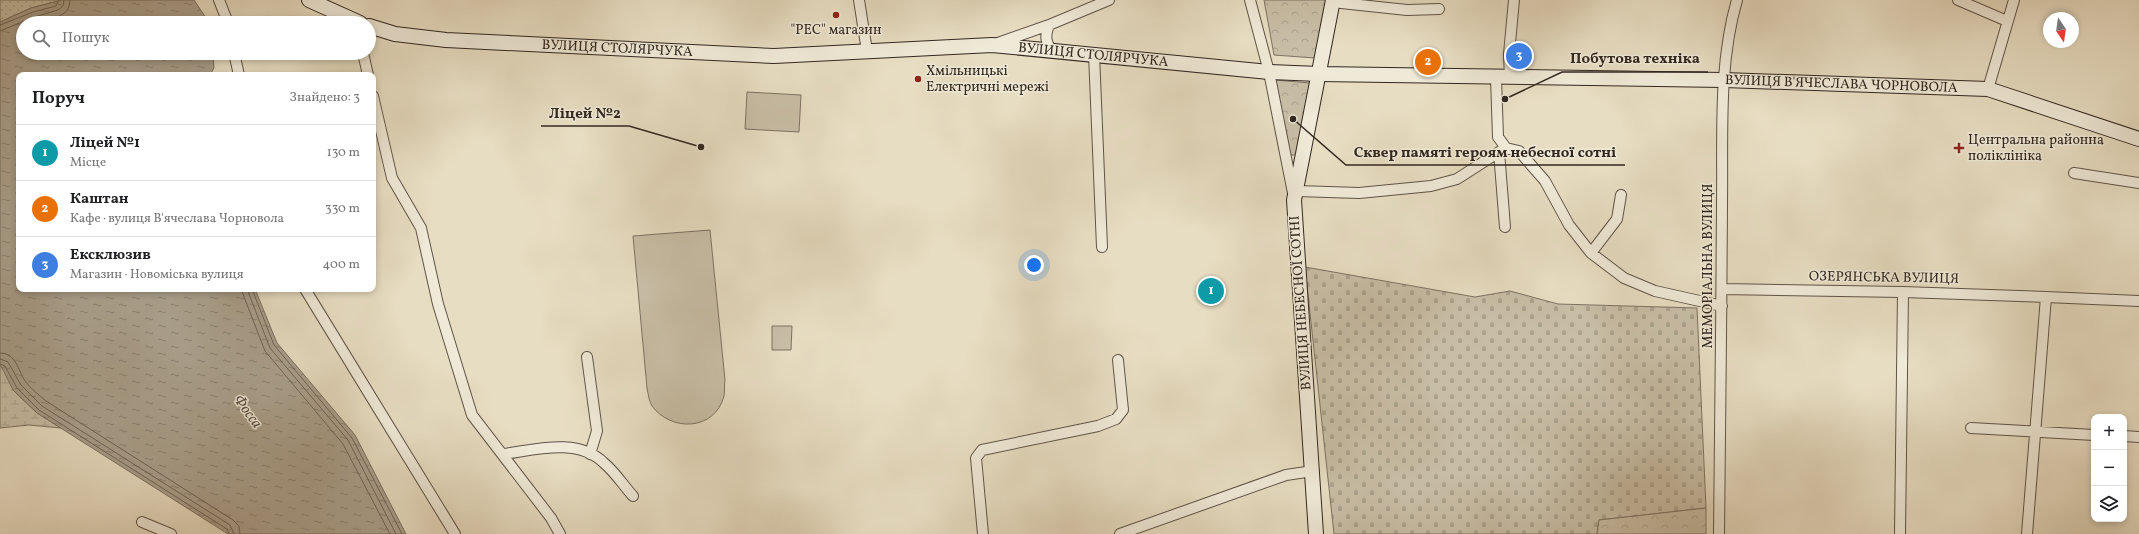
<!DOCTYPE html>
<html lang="uk">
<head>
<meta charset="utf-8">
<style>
  body { margin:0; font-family:Vollkorn,serif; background:#f6f6f6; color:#202124 }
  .controls { position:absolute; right:12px; bottom:12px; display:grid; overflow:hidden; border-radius:8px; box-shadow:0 2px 6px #0003 }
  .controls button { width:36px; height:36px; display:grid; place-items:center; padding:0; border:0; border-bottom:1px solid #e0e0e0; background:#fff; color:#202124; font:20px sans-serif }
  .compass { position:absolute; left:2043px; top:12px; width:36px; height:36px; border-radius:50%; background:#fff; box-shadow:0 2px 6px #0003; rotate:167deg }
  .you { position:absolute; left:1034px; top:265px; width:14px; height:14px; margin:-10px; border:3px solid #fff; border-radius:50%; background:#1a73e8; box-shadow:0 0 0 6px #1a73e833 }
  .badge { display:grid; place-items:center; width:26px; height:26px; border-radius:50%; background:#8f2418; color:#fff; font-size:13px; font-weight:700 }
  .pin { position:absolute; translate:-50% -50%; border:2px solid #fff; box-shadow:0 1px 4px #0006 }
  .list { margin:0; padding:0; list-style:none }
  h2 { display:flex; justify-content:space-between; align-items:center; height:52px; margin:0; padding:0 16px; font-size:17px }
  h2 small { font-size:13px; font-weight:400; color:#757577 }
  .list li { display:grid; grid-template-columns:26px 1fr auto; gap:12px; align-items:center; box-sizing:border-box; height:56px; padding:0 16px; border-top:1px solid #e0e0e0 }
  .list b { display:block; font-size:15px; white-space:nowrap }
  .list p { margin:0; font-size:13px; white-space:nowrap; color:#757577 }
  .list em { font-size:13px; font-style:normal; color:#757577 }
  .icon { flex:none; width:22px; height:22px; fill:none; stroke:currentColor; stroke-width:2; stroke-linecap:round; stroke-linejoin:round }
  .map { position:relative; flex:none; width:2139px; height:534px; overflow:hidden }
  .search { position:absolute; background:#fff; box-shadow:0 2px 6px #0003; left:16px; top:16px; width:360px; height:44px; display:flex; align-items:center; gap:10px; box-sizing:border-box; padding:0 14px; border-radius:22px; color:#757577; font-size:15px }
  .panel { position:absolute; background:#fff; box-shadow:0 2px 6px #0003; left:16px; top:72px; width:360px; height:220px; border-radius:8px }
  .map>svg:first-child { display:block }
  .grass { fill:url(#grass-dots); stroke:#7d7262 }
  .wetland { fill:url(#wetland-marsh); stroke:#7d7262 }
  .cemetery { fill:url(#cemetery-stones); stroke:#7d7262 }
  .park { fill:url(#park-crowns); stroke:#7d7262 }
  .pitch { fill:#c8bea6; stroke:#7d7262 }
  .water { fill:url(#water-ripples); stroke:#796f60 }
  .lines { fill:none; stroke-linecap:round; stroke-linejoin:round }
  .shore { stroke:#6e6355; stroke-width:1 }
  .street-casing { stroke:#5f5448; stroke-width:12 }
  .secondary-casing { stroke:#32271f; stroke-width:16 }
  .street { stroke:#efe9d7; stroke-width:10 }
  .secondary { stroke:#efe9d7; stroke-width:14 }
  .poi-dot { fill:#8f2418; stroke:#efe9d7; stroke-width:1.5 }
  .labels { text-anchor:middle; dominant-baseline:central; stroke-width:3; stroke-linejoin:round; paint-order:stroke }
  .poi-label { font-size:14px; fill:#32271f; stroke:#efe9d7; text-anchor:start }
  .street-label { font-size:14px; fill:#32271f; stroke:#efe9d7 }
  .water-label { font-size:15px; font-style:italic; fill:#564b3f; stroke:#efe9d7 }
  .leader { fill:none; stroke:#32271f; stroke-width:1.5 }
  .callout-dot { fill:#32271f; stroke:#efe9d7; stroke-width:1.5 }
  .callout-label { font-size:15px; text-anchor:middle; font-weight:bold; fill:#32271f; stroke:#efe9d7; stroke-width:3; stroke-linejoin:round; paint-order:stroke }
</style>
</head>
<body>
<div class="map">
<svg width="2139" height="534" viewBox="0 0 2139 534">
  <defs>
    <pattern id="grass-dots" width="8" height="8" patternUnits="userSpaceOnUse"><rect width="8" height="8" fill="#c8bea6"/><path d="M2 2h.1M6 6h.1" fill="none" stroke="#aca38e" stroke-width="1.8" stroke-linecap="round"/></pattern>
    <pattern id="wetland-marsh" width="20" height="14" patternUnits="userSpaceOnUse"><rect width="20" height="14" fill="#c8bea6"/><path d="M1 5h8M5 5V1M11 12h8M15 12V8" fill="none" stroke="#aca38e"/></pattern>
    <pattern id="cemetery-stones" width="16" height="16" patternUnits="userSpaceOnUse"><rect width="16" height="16" fill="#c8bea6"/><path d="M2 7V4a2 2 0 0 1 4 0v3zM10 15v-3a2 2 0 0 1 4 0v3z" fill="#aca38e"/></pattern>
    <pattern id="park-crowns" width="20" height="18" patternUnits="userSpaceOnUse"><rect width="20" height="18" fill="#c8bea6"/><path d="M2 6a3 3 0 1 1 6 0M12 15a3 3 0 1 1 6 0" fill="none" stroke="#aca38e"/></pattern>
    <pattern id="water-ripples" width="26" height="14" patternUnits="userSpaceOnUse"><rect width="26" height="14" fill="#a99f8b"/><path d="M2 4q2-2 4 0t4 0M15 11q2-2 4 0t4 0" fill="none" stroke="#8a8271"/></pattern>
  </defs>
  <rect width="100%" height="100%" fill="#e7ddc2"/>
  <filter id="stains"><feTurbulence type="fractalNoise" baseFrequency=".005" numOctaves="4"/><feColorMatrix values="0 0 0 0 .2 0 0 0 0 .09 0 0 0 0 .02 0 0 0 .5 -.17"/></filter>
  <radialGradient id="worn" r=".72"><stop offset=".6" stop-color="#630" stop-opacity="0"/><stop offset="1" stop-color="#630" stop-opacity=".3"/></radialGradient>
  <path class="grass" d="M0,0H62L31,8L0,22Z"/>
  <path class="wetland" d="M0,351L13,390L37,413L61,428L29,425L0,428Z"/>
  <path class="cemetery" d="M1305,267L1475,297L1510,291L1558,304L1697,308L1706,508L1599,520L1597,534H1334Z"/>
  <path class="park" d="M1264,0H1326L1315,58L1274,55Z
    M1275,80L1310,83L1298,155H1289Z
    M1706,508V534H1597L1599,520Z"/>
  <path class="pitch" d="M747,92L801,95L799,132L745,129Z
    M710,230L725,380C724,385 725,391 724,396C715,431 671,432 652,406C649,401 648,393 647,388L633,236Z
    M772,326H792L791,350H772Z"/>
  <path class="water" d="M62,0H194L206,18L207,23H23V53H213L214,68L210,75H19V289H255L277,343L355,435L406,534H228L37,413L13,390L0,364V22L31,8Z"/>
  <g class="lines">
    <path class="shore" d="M35,23C49,18 70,19 70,0
      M0,25L33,12L56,6L59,0
      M0,31L34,17L58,10L63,6L64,0
      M241,289L265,351L343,444L390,534
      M247,289L270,348L348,440L396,534
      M252,289L274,345L352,438L402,534
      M0,353C16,353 18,370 25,381C31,389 39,395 46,401L233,520L239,526L240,534
      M0,359L8,362L21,385L42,406L230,525L234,534
      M0,364L5,366L17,388L39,410L227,529L229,534"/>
    <defs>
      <path id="street" d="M219,0L228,23
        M859,0L867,51
        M1250,0L1269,72L1293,193
        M1958,0L2007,21
        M1332,2L1407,10L1439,9
        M1049,25C1045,36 1045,41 1052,51
        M995,44L1049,25L1109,0
        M234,53L239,75
        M363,53L368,75
        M1094,54L1102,247
        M1496,78L1498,137L1506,148
        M1510,78L1509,54L1514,0
        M1988,89L2014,0
        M373,96L392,178L421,228L438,304L472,415L551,518L560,534
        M2074,173L2139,183
        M1297,191L1359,193L1431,186L1457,179L1499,152
        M1621,195L1617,219L1591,253L1624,278L1655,291L1722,306
        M1505,227L1499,152L1506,148L1519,151L1545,181L1569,225L1591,253
        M305,289L455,534
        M1722,289L1903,292L2046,297
        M587,357L597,431L590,454
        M1971,428L2094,435
        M2124,436L2139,437
        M503,454C535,450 577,437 604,463C615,472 623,485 633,496
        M142,522L171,534
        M983,534L976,458L982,450L1098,426L1116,419L1123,410L1118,360
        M1120,534L1286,475L1313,471
        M1719,534C1721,424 1721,314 1722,204C1723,137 1718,65 1737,0
        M1900,534L1903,292
        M2027,534L2046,297L2139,301"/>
      <g id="secondary">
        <path d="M309,0L360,23"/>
        <path id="s1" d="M369,26L395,34L446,40L774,56L992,45L1269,72L1319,74L1724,80L1988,89L2139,139"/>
        <path d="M1316,534L1294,200L1333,0"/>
      </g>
    </defs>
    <use href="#street" class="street-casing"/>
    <use href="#secondary" class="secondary-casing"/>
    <use href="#street" class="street"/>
    <use href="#secondary" class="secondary"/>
  </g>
  <g class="poi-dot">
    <circle cx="836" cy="15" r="4"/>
    <circle cx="918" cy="79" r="4"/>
    <path d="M1957 142h4v4h4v4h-4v4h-4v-4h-4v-4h4z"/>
  </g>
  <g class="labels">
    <g class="poi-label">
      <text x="836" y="30" text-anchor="middle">"РЕС" магазин</text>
      <text x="926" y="71">Хмільницькі<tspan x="926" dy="16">Електричні мережі</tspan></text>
      <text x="1968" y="140">Центральна районна<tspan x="1968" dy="16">поліклініка</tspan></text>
    </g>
    <g class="street-label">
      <text stroke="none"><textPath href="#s1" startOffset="250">ВУЛИЦЯ СТОЛЯРЧУКА</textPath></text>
      <text stroke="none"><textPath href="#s1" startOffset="727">ВУЛИЦЯ СТОЛЯРЧУКА</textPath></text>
      <text stroke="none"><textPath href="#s1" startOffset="1476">ВУЛИЦЯ В'ЯЧЕСЛАВА ЧОРНОВОЛА</textPath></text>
      <text transform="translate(1708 266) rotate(-90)">МЕМОРІАЛЬНА ВУЛИЦЯ</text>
      <text transform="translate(1884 278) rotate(1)">ОЗЕРЯНСЬКА ВУЛИЦЯ</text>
      <text transform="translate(1301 303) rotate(-94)">ВУЛИЦЯ НЕБЕСНОЇ СОТНІ</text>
    </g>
    <g class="water-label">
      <text transform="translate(247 412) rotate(54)">Фосса</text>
    </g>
  </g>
  <path class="leader" d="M1505 99L1562 72H1708M701 147L629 126H541M1293 119L1346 165H1625"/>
  <g class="callout-dot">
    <circle cx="1505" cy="99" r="4"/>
    <circle cx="701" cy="147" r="4"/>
    <circle cx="1293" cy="119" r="4"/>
  </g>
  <g class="callout-label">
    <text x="1635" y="63">Побутова техніка</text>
    <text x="585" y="118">Ліцей №2</text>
    <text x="1485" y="157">Сквер памяті героям небесної сотні</text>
  </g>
  <rect width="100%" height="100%" filter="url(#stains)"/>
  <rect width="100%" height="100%" fill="url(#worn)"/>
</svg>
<div class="controls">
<button>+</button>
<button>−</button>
<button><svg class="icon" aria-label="layers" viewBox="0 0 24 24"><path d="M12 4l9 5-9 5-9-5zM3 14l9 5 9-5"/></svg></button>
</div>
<svg class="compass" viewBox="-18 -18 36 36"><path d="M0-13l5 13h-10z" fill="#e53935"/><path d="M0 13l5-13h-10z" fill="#757577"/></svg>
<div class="you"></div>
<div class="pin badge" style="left:1211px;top:291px;background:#0f9aa8">1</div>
<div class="pin badge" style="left:1428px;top:62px;background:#e8710a">2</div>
<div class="pin badge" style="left:1519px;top:56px;background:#3f7fe0">3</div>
<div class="search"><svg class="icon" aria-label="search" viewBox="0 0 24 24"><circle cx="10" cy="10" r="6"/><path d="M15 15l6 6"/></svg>Пошук</div>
<section class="panel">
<h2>Поруч<small>Знайдено: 3</small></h2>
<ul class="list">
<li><span class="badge" style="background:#0f9aa8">1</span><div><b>Ліцей №1</b><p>Місце</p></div><em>130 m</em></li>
<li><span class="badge" style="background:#e8710a">2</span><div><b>Каштан</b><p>Кафе · вулиця В'ячеслава Чорновола</p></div><em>330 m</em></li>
<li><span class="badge" style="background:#3f7fe0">3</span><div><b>Ексклюзив</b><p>Магазин · Новоміська вулиця</p></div><em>400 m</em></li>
</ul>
</section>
</div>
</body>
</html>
